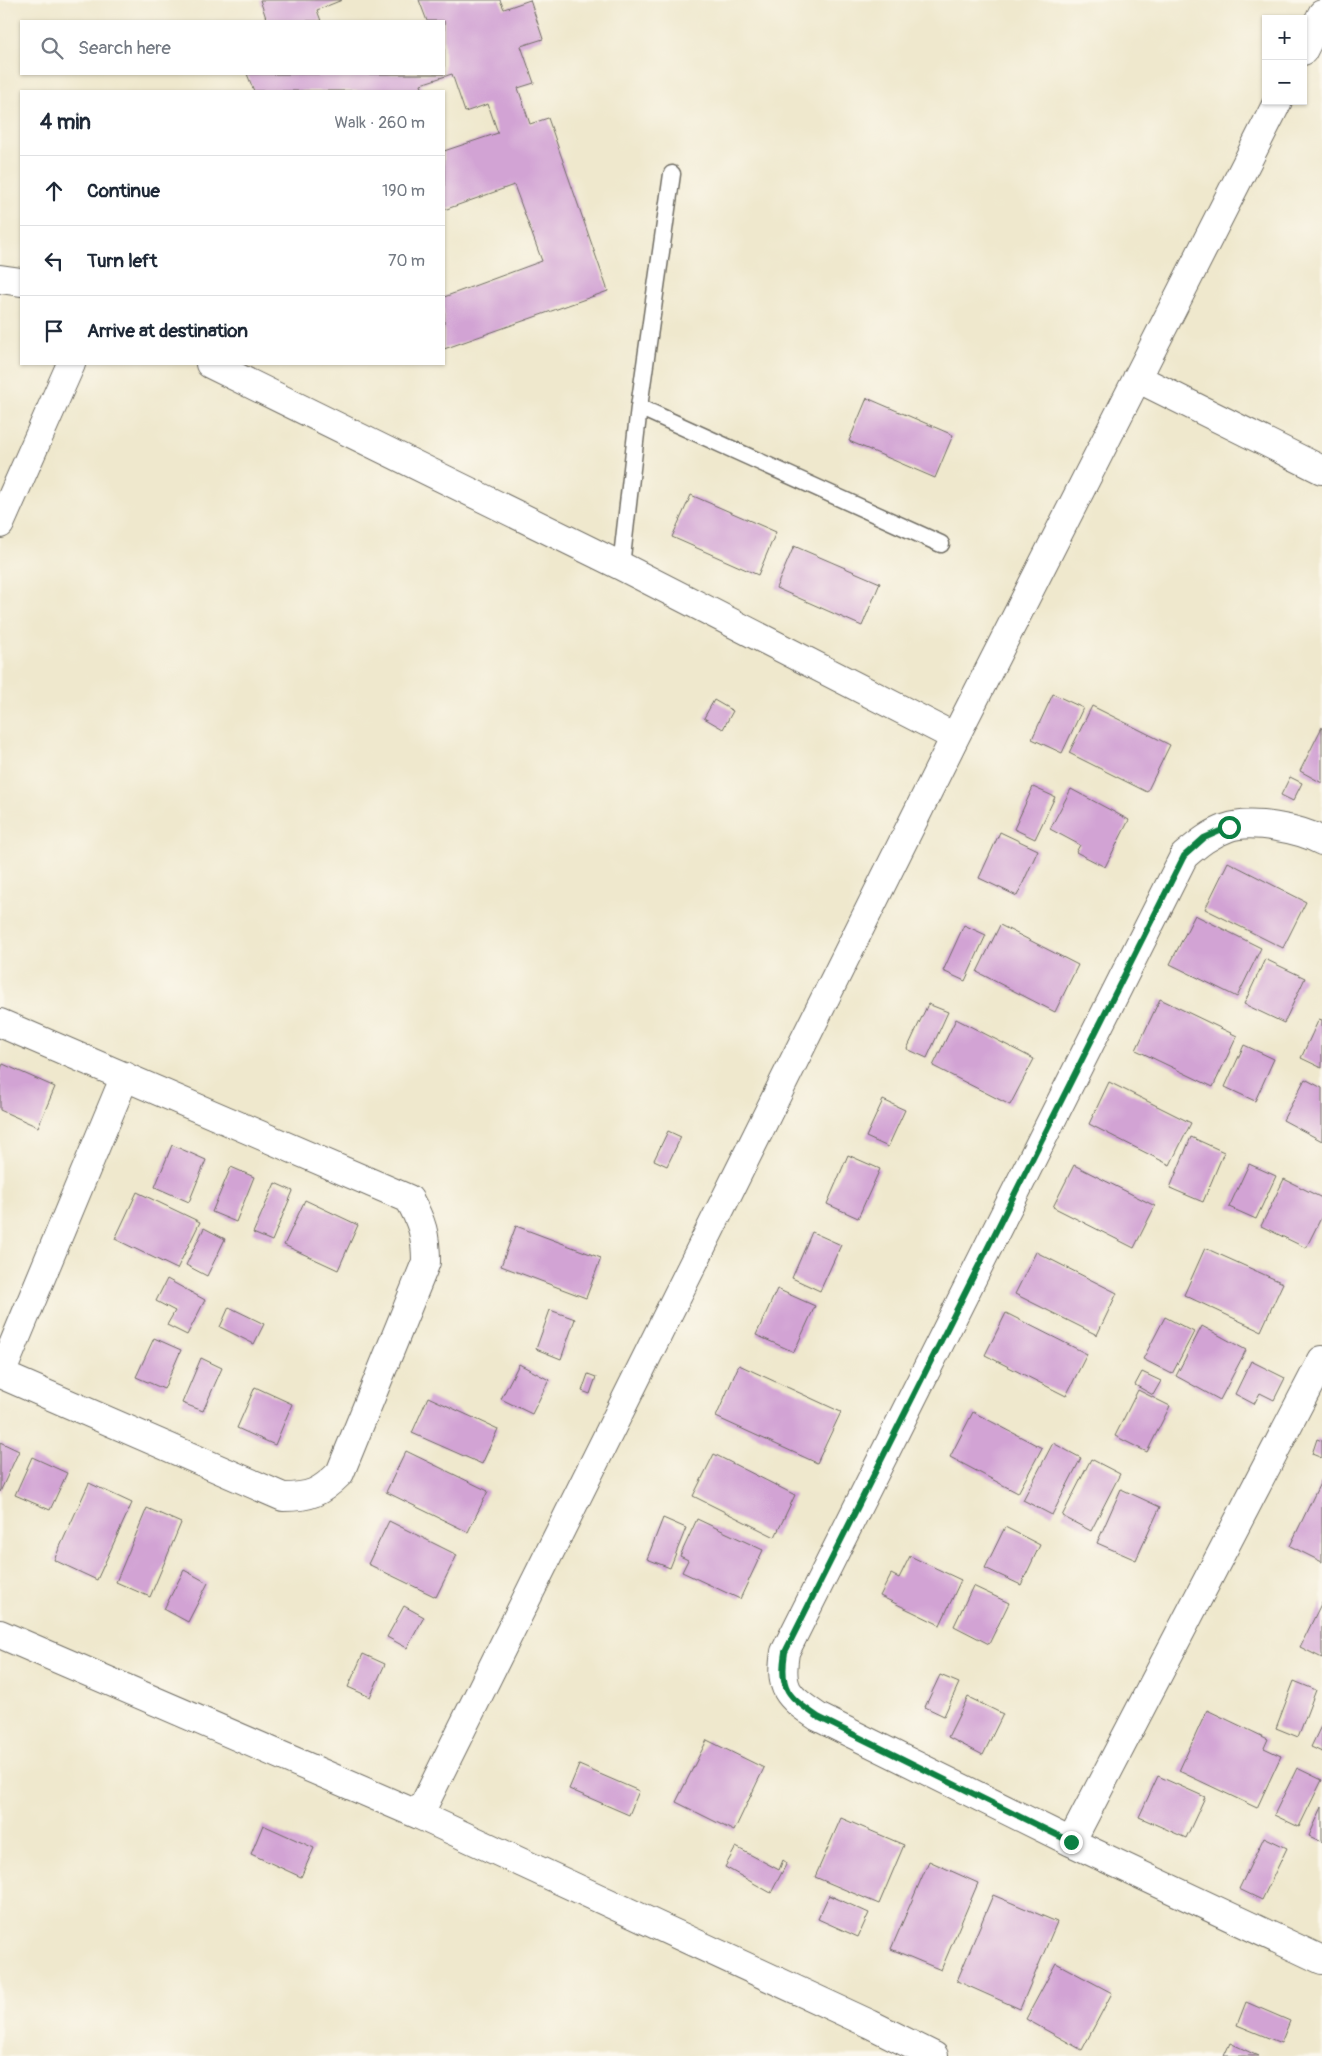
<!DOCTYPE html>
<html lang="en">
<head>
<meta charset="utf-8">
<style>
  body { margin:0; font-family:Pangolin,sans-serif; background:#f2f2f3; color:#1f2937 }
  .controls { position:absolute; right:15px; top:15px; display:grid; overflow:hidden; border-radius:0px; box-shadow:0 1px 4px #0004 }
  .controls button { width:45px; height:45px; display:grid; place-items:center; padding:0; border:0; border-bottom:1px solid #e0e1e3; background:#fff; color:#1f2937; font:25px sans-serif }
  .stop { position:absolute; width:15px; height:15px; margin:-11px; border:4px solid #0b8043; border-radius:50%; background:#fff }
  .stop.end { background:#0b8043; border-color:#fff; box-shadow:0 1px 5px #0008 }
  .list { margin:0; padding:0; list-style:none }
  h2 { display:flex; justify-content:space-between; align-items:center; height:65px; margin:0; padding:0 20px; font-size:21px }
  h2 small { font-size:16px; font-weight:400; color:#747a83 }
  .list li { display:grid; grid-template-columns:32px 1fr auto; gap:15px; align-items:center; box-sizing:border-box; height:70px; padding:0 20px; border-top:1px solid #e0e1e3 }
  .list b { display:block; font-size:19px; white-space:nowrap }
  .list em { font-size:16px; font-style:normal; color:#747a83 }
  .icon { flex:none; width:28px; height:28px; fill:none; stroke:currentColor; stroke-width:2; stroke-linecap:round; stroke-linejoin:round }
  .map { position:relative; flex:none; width:1322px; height:2056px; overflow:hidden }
  .search { position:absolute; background:#fff; box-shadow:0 1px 4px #0004; left:20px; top:20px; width:425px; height:55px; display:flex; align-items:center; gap:12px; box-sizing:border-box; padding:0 18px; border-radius:0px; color:#747a83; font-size:19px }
  .panel { position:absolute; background:#fff; box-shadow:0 1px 4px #0004; left:20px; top:90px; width:425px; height:275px; border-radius:0px }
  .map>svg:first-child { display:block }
  .building { fill:#d2a3d4 }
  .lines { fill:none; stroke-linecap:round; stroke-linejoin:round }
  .lane-casing { stroke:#706d64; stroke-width:19 }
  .street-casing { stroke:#706d64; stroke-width:30 }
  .lane { stroke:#fff; stroke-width:16 }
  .street { stroke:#fff; stroke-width:28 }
  .route { stroke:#0b8043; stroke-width:6 }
</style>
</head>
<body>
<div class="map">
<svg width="1322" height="2056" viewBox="0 0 1322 2056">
  <rect width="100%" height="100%" fill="#fbf7ec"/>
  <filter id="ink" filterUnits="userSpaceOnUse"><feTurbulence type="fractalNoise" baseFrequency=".02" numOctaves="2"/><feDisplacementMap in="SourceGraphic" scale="10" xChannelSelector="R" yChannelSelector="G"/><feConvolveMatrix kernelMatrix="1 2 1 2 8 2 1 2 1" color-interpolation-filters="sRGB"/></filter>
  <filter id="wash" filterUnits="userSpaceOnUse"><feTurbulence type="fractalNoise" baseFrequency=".0096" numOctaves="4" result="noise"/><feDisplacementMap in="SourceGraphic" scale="20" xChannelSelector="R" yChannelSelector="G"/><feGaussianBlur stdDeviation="1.12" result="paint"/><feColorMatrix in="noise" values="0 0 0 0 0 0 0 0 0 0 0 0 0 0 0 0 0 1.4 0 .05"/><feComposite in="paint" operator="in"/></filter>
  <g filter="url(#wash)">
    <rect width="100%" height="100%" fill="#efe8cd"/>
    <g id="blocks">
      <path class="building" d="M260,0H342L317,10L321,21H267Z
        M419,0H500L504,9L530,0L543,39L521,46L534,83L518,88L530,124L548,118L608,291L444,349V297L542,261L514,185L444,210V151L498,133L488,104L465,112L452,74L421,84L423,91H254L247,74H444V21H427Z
        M867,398L953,435L935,478L849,441Z
        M691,495L776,532L758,575L672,537Z
        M794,546L880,583L862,626L776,588Z
        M1053,694L1083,708L1062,753L1032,739Z
        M714,700L733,711L723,729L704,718Z
        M1092,706L1170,745L1147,792L1069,753Z
        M1322,727V783L1300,771Z
        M1290,777L1302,783L1293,801L1281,795Z
        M1033,787L1055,797L1035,839L1014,829Z
        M1071,789L1129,820L1105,867L1076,852L1080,845L1050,829Z
        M1000,832L1038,850L1017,896L979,878Z
        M1228,862L1306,902L1283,948L1205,909Z
        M1195,915L1261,948L1237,997L1170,964Z
        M964,925L986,935L965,981L943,971Z
        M1000,925L1078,965L1055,1012L977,972Z
        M1265,959L1305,978L1284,1023L1244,1004Z
        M1160,999L1237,1036L1213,1087L1136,1050Z
        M928,1004L948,1012L927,1058L907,1049Z
        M956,1019L1034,1059L1010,1105L933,1066Z
        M1319,1019L1322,1020V1068L1301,1058Z
        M1244,1045L1274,1059L1255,1101L1225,1087Z
        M3,1064L55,1087L38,1127L0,1110V1071Z
        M1305,1079L1322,1088V1141L1283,1120Z
        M1109,1082L1191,1123L1170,1165L1089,1124Z
        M883,1100L905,1110L888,1147L866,1137Z
        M668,1131L681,1137L667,1166L654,1160Z
        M1191,1137L1224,1152L1203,1202L1170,1188Z
        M172,1145L206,1160L189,1202L155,1187Z
        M848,1155L880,1169L858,1218L827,1204Z
        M1249,1164L1276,1176L1256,1219L1229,1207Z
        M1074,1165L1155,1206L1134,1248L1053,1207Z
        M231,1167L254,1177L236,1222L212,1212Z
        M1284,1179L1322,1198V1216L1306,1248L1261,1226Z
        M275,1183L293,1191L272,1241L253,1233Z
        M137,1192L200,1222L177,1269L115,1239Z
        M305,1200L358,1225L338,1270L284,1245Z
        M516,1226L601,1258L586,1298L501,1266Z
        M204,1228L225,1239L207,1276L186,1265Z
        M812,1232L841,1245L820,1291L792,1278Z
        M1205,1248L1283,1283L1261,1331L1184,1295Z
        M1036,1252L1117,1293L1097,1335L1015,1294Z
        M167,1279L205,1300L187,1335L167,1325L175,1311L156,1301Z
        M777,1289L815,1306L794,1352L756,1335Z
        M229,1307L264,1324L254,1344L220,1327Z
        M550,1310L575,1319L561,1359L536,1349Z
        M1006,1313L1087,1354L1066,1396L985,1355Z
        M1165,1317L1194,1332L1172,1374L1143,1359Z
        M1202,1326L1246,1350L1220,1400L1176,1376Z
        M154,1338L181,1350L164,1389L136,1377Z
        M201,1358L222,1368L203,1411L182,1403Z
        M1251,1361L1285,1378L1274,1400L1260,1393L1254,1404L1235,1394Z
        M519,1364L549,1380L532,1414L501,1399Z
        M739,1365L841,1412L817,1463L716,1417Z
        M1142,1372L1161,1381L1153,1395L1135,1385Z
        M588,1374L596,1377L590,1394L582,1391Z
        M255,1387L292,1404L275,1445L237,1428Z
        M1138,1390L1170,1406L1147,1452L1115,1436Z
        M428,1397L498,1429L482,1464L412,1433Z
        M973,1412L1042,1448L1018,1493L950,1457Z
        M1317,1439L1322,1441V1458L1312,1454Z
        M0,1442L19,1451L0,1492Z
        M1053,1443L1081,1458L1052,1515L1023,1500Z
        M406,1451L488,1491L468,1532L386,1492Z
        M714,1454L795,1495L775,1537L693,1496Z
        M32,1457L67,1473L50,1510L15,1495Z
        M1091,1459L1120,1474L1091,1531L1062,1516Z
        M1322,1479V1562L1290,1546Z
        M89,1483L132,1503L97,1580L54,1560Z
        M1121,1489L1160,1507L1136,1560L1097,1543Z
        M147,1508L181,1523L150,1597L116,1582Z
        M663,1518L686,1528L670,1568L647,1559Z
        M697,1519L763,1550L740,1599L682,1572L688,1560L680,1556Z
        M389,1521L457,1555L436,1597L368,1564Z
        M1005,1527L1040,1545L1021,1585L985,1568Z
        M910,1556L961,1580L940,1625L880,1596L891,1574L899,1578Z
        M184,1570L208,1583L188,1622L164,1609Z
        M973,1586L1009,1603L989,1644L954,1626Z
        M1322,1602V1658L1300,1647Z
        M404,1606L424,1617L407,1648L387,1637Z
        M363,1654L385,1664L370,1697L348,1687Z
        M940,1675L959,1683L944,1716L925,1707Z
        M1294,1681L1316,1690L1298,1737L1276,1728Z
        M968,1697L1003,1714L983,1755L948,1737Z
        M1207,1710L1268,1739L1264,1748L1281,1756L1257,1808L1179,1771Z
        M1322,1724V1752L1311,1747Z
        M707,1740L764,1768L734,1831L676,1802Z
        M579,1765L639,1791L629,1815L569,1789Z
        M1297,1768L1322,1780L1299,1827L1274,1815Z
        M1158,1776L1205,1797L1186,1838L1139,1817Z
        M1322,1807V1842L1309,1836Z
        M841,1818L904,1845L879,1904L815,1877Z
        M263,1825L314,1848L301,1877L251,1854Z
        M1264,1837L1287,1848L1262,1900L1239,1889Z
        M736,1847L779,1870L783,1860L787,1863L771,1893L725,1867Z
        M929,1861L978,1883L941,1970L891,1949Z
        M829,1895L869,1913L858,1937L818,1919Z
        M993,1895L1057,1922L1020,2009L957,1981Z
        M1056,1963L1112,1993L1082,2050L1026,2019Z
        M1246,2002L1290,2021L1281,2043L1237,2025Z
        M1230,2043L1258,2056H1224Z"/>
    </g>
  </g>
  <g filter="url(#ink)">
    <use href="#blocks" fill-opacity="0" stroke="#706d64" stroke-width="1"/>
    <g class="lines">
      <defs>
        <path id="lane" d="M639,407L941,544
          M621,566L639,407L672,174"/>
        <path id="street" d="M1303,51L1322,14
          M0,279L21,282
          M210,364L621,566L955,737
          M1137,378L1322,470
          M0,524L71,364
          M1322,841C1301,829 1250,819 1227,828C1210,834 1198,844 1184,856L785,1652C779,1691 788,1696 818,1717L1071,1842L1322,1960
          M0,1023L409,1199C422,1222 426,1235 426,1262L340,1473C320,1493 310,1497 283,1497L0,1374
          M1,1374L125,1076
          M0,1634L419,1815L870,2024L934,2056
          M419,1815L955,737L1278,101
          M1071,1842L1322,1360"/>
      </defs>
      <use href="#lane" class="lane-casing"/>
      <use href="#street" class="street-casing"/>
      <use href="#lane" class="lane"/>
      <use href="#street" class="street"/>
    </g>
  </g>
  <g class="lines" filter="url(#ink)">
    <path class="route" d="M1071,1842L818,1717C788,1696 779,1690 785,1652L1184,856L1204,838L1229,827"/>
  </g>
</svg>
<div class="controls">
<button>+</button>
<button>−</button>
</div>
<div class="stop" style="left:1229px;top:827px"></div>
<div class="stop end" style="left:1071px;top:1842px"></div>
<div class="search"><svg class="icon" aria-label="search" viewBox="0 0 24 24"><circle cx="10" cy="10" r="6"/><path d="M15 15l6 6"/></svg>Search here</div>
<section class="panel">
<h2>4 min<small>Walk · 260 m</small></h2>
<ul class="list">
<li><svg class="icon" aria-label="ahead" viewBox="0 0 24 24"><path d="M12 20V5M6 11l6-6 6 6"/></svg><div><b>Continue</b></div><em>190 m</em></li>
<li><svg class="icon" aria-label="left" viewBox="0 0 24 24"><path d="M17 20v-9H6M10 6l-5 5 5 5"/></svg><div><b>Turn left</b></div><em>70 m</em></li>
<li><svg class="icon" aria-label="arrive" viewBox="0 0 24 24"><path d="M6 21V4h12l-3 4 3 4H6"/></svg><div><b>Arrive at destination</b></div></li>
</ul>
</section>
</div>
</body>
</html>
